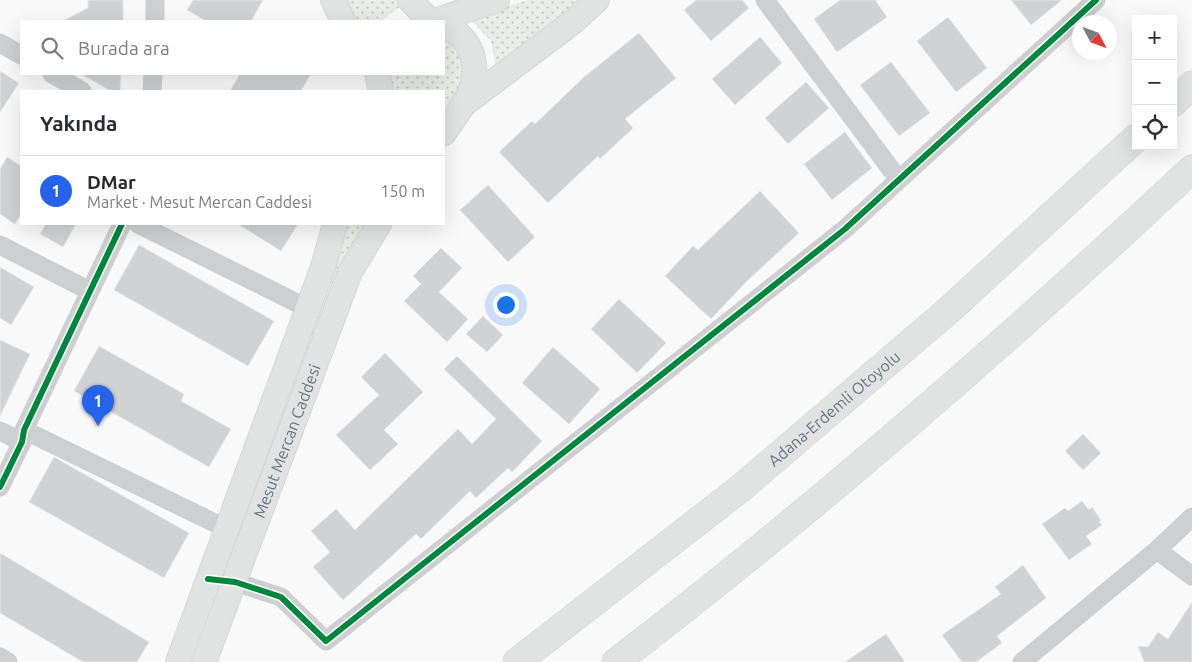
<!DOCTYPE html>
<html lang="tr">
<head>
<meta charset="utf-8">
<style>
  body { margin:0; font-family:Ubuntu,sans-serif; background:#f2f2f3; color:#2b2b33 }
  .controls { position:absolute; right:15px; top:15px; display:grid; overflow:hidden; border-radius:0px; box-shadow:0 5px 20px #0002 }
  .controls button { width:45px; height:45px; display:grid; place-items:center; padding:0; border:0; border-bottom:1px solid #e1e1e2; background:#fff; color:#2b2b33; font:25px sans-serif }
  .compass { position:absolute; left:1072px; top:15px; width:45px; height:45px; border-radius:50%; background:#fff; box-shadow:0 5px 20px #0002; rotate:131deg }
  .you { position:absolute; left:505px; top:304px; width:18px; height:18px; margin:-12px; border:4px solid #fff; border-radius:50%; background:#1a73e8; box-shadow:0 0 0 8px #1a73e833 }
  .badge { display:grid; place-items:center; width:32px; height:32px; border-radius:50%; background:#2563eb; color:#fff; font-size:16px; font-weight:700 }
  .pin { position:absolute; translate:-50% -41px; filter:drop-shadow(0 1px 2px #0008) }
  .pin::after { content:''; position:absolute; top:26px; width:18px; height:15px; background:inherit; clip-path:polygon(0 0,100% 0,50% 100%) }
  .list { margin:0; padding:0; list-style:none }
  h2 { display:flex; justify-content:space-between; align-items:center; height:65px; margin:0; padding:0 20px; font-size:21px }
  h2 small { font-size:16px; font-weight:400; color:#7c7c81 }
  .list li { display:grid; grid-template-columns:32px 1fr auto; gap:15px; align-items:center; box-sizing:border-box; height:70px; padding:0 20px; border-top:1px solid #e1e1e2 }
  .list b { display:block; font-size:19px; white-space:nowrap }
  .list p { margin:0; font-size:16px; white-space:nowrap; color:#7c7c81 }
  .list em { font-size:16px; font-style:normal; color:#7c7c81 }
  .icon { flex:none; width:28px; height:28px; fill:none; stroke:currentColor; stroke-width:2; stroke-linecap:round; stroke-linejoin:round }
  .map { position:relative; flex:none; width:1192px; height:662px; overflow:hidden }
  .search { position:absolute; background:#fff; box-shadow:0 5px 20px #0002; left:20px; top:20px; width:425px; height:55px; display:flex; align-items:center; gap:12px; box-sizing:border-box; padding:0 18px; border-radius:0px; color:#7c7c81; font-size:19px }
  .panel { position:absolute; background:#fff; box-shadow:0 5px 20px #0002; left:20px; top:90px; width:425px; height:135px; border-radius:0px }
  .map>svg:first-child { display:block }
  .grass { fill:url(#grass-dots) }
  .building { fill:#d0d2d3; stroke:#e8e8e8 }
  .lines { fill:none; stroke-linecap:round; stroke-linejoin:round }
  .major-casing { stroke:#d5d6d7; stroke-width:26 }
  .highway-casing { stroke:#d5d6d6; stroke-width:29 }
  .minor { stroke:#cecfd0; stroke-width:19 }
  .major { stroke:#e1e2e2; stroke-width:24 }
  .highway { stroke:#e1e2e2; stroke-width:28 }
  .cycleway-casing { stroke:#fff; stroke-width:9 }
  .cycleway { stroke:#00873e; stroke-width:6 }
  .labels { text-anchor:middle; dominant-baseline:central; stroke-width:5; stroke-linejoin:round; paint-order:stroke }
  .street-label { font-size:16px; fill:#657683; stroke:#fff }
</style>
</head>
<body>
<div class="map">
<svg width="1192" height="662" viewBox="0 0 1192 662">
  <defs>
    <pattern id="grass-dots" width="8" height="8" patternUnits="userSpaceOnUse" patternTransform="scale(1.25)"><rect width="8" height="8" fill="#e8ebe6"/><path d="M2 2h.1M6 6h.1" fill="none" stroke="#c0c3c0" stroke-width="1.8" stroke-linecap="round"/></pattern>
  </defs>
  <rect width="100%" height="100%" fill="#f9f9f9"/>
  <path class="grass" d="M346,0H398L402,5L381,21H354Z
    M528,0H588L496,69L491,41L469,18Z
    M444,39C474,55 470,91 444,109V91H393L389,74H444Z
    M345,224H369L234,566L225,561Z"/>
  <path class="building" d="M88,0H123V21H63L88,8Z
    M193,0H263L251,21H206L187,10Z
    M696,0H742L749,8L711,41L684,10Z
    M840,0H875L887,17L837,52L814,19Z
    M1011,0H1062L1031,25Z
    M948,17L987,68L956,92L917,41Z
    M639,33L676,78L625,119L633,128L600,159L598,156L548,203L499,152L532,121L535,124L584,77Z
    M760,37L782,63L735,105L712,79Z
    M891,62L930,113L899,136L860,85Z
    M0,71L19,83L0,112Z
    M81,74H121L120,91H111Z
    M240,74H311L301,91H230Z
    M806,82L829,108L788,144L765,118Z
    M845,132L872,168L832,200L804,164Z
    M7,157L21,166V214L15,224L0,214V169Z
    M488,185L535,237L508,262L460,210Z
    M760,191L799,233L746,282L711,319L665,276L693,246L698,250Z
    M46,224H76L63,247L40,234Z
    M238,224H298L281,251Z
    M139,245L274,321L248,366L114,290Z
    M441,248L462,268L439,292L468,319L447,342L404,301L421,284L413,276Z
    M0,267L34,287L11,325L0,318Z
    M619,299L666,343L637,373L591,329Z
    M483,316L503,335L487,352L466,334Z
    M0,340L30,354L0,416Z
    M99,346L184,394L181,401L231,429L209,467L74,391Z
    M553,347L600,389L569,424L522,383Z
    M385,353L423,392L384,430L398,444L370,470L336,435L379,395L361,377Z
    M457,356L542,441L512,472L508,468L476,498L470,491L421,539L416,534L343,600L313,567L330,552L311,531L336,509L355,530L458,429L472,444L496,419L444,369Z
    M1083,434L1101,453L1083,470L1065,451Z
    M54,457L189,533L164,578L29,502Z
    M1082,501L1089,510L1092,507L1101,520L1099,522L1102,525L1086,536L1092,544L1069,560L1042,524L1065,508L1068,511Z
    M0,553L149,642L137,662H83L0,613Z
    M1023,565L1046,598L997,636L1002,643L976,662H962L942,635L1001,594L995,587Z
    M1192,602V662H1144L1138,646L1148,647L1158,632L1168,639Z
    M886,634L905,662H845Z"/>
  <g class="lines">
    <defs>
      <g id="major">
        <path d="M333,0L343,21"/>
        <path d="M410,0L430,21"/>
        <path d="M434,21L497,0"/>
        <path d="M444,26C478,39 482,77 463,105"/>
        <path d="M377,74L381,91"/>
        <path d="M444,133L464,104L573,22L597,0"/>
        <path d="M178,662L323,267L335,224"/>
        <path id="s1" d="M204,662L350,272L379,224"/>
      </g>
      <g id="highway">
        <path d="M1173,103L1192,85"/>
        <path id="s2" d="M517,662L741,488L949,310L1136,138"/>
        <path d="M616,662C817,508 1007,342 1192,169"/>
      </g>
    </defs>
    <use href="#major" class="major-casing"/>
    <use href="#highway" class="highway-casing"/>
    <path class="minor" d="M155,0V21
      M765,0L899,180
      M0,43L21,55
      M52,74L82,91
      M152,91L153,74
      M138,224L307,308
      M0,245L90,291
      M24,430L227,529
      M0,431L22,442
      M0,487L22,442L24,430L122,224
      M1157,550L1192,576
      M208,579L235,582L281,597L326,641L845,229L1096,0
      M0,657L8,662
      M1022,662L1157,550L1192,517"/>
    <use href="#major" class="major"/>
    <use href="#highway" class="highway"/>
    <defs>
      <path id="cycleway" d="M0,487L22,442L24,430L122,224
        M208,579L235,582L281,597L326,641L845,229L1096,0"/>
    </defs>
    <use href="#cycleway" class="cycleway-casing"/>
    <use href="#cycleway" class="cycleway"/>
  </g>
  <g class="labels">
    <g class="street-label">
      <text stroke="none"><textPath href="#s2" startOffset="406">Adana-Erdemli Otoyolu</textPath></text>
      <text stroke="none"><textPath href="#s1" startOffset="236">Mesut Mercan Caddesi</textPath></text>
    </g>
  </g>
</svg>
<div class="controls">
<button>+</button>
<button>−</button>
<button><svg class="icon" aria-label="locate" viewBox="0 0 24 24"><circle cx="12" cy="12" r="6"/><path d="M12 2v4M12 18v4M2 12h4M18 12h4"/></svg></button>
</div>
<svg class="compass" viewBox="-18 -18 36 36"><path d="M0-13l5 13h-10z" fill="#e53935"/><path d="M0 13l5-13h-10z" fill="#7c7c81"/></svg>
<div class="you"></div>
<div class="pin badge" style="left:98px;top:426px">1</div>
<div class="search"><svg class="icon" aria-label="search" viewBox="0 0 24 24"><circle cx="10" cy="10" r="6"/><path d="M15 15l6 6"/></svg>Burada ara</div>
<section class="panel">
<h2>Yakında<small></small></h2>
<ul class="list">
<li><span class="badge">1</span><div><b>DMar</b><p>Market · Mesut Mercan Caddesi</p></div><em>150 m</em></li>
</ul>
</section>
</div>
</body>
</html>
